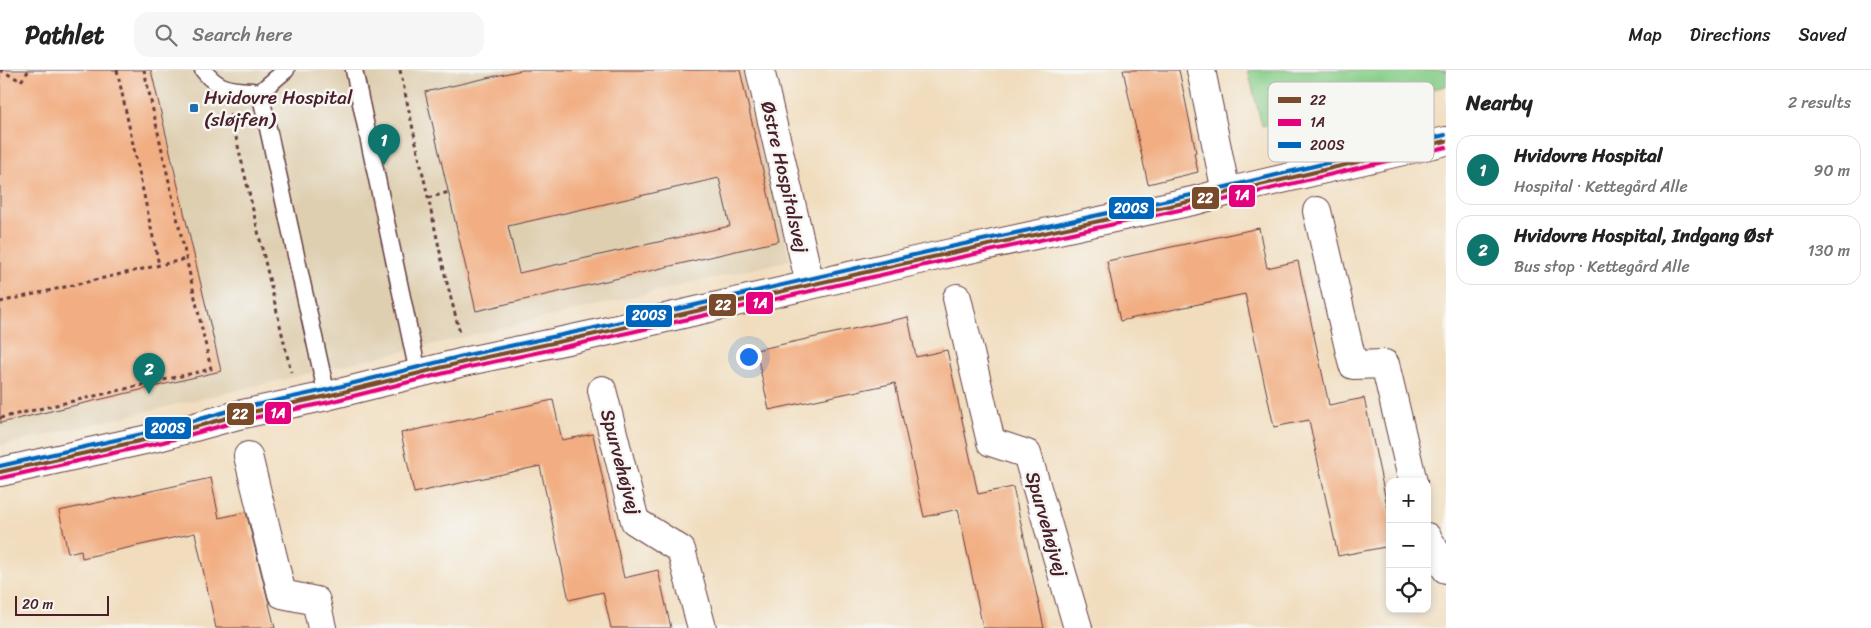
<!DOCTYPE html>
<html lang="en">
<head>
<meta charset="utf-8">
<style>
  body { margin:0; font-family:Sriracha,sans-serif; background:#f6f6f6; color:#222 }
  .controls { position:absolute; right:15px; bottom:15px; display:grid; overflow:hidden; border-radius:10px; box-shadow:0 2px 8px #0003 }
  .controls button { width:45px; height:45px; display:grid; place-items:center; padding:0; border:0; border-bottom:1px solid #e0e0e0; background:#fff; color:#222; font:25px sans-serif }
  .scale { position:absolute; left:15px; bottom:12px; width:94px; box-sizing:border-box; padding-left:5px; border:2px solid #4a1f2b; border-top:0; font-size:14px; line-height:18px; white-space:nowrap; color:#4a1f2b; -webkit-text-stroke:4px #f6f6f2; paint-order:stroke }
  .you { position:absolute; left:748px; top:286px; width:18px; height:18px; margin:-12px; border:4px solid #fff; border-radius:50%; background:#1a73e8; box-shadow:0 0 0 8px #1a73e833 }
  .badge { display:grid; place-items:center; width:32px; height:32px; border-radius:50%; background:#0f766e; color:#fff; font-size:16px; font-weight:700 }
  .pin { position:absolute; translate:-50% -41px; filter:drop-shadow(0 1px 2px #0008) }
  .pin::after { content:''; position:absolute; top:26px; width:18px; height:15px; background:inherit; clip-path:polygon(0 0,100% 0,50% 100%) }
  .list { margin:0; padding:0; list-style:none }
  h2 { display:flex; justify-content:space-between; align-items:center; height:65px; margin:0; padding:0 20px; font-size:21px }
  h2 small { font-size:16px; font-weight:400; color:#767676 }
  .list li { display:grid; grid-template-columns:32px 1fr auto; gap:15px; align-items:center; box-sizing:border-box; height:70px; margin:0 10px 10px; padding:0 10px; border:1px solid #e0e0e0; border-radius:15px }
  .list b { display:block; font-size:19px; white-space:nowrap }
  .list p { margin:0; font-size:16px; white-space:nowrap; color:#767676 }
  .list em { font-size:16px; font-style:normal; color:#767676 }
  .icon { flex:none; width:28px; height:28px; fill:none; stroke:currentColor; stroke-width:2; stroke-linecap:round; stroke-linejoin:round }
  .map { position:relative; flex:none; width:1446px; height:558px; overflow:hidden }
  header { display:flex; align-items:center; gap:30px; box-sizing:border-box; height:70px; padding:0 25px; background:#fff; border-bottom:1px solid #e0e0e0 }
  header strong { font-size:24px }
  nav { display:flex; gap:28px; margin-inline-start:auto; font-size:18px }
  .search { width:350px; height:45px; background:#f6f6f6; display:flex; align-items:center; gap:12px; box-sizing:border-box; padding:0 18px; border-radius:15px; color:#767676; font-size:19px }
  main { display:flex }
  aside { flex:1; background:#fff }
  .map>svg:first-child { display:block }
  .built { fill:#dfcfb1 }
  .green { fill:#88ce89; stroke:#69765a }
  .building { fill:#f2ae82; fill-rule:evenodd }
  .lines { fill:none; stroke-linecap:round; stroke-linejoin:round }
  .service-casing { stroke:#633c41; stroke-width:19 }
  .minor-casing { stroke:#633c41; stroke-width:30 }
  .tertiary-casing { stroke:#633c41; stroke-width:30 }
  .path { stroke:#633c41; stroke-width:3; stroke-dasharray:4 4; stroke-linecap:butt }
  .service { stroke:#fff; stroke-width:16 }
  .minor { stroke:#fff; stroke-width:28 }
  .tertiary { stroke:#fff; stroke-width:28 }
  .bus-1-casing { stroke:#f6f6f2; stroke-width:8 }
  .bus-2-casing { stroke:#f6f6f2; stroke-width:8 }
  .bus-3-casing { stroke:#f6f6f2; stroke-width:8 }
  .bus-1 { stroke:#7a4b2a; stroke-width:4 }
  .bus-2 { stroke:#e5007d; stroke-width:4 }
  .bus-3 { stroke:#0065bd; stroke-width:4 }
  .poi-dot { fill:#1f6fb2; stroke:#f6f6f2; stroke-width:2 }
  .labels { text-anchor:middle; dominant-baseline:central; stroke-width:5; stroke-linejoin:round; paint-order:stroke }
  .poi-label { font-size:19px; fill:#4a1f2b; stroke:#f6f6f2; text-anchor:start }
  .street-label { font-size:19px; fill:#4a1f2b; stroke:#f6f6f2 }
  .key { fill:#f6f6f2; stroke:#c2b6b6; stroke-width:1 }
  .key-label { font-size:14px; fill:#4a1f2b }
  .line-badge { stroke:#f6f6f2; stroke-width:2 }
  .badge-label { font-size:14px; text-anchor:middle; font-weight:bold; fill:#fff }
</style>
</head>
<body>
<header>
<strong>Pathlet</strong>
<div class="search"><svg class="icon" aria-label="search" viewBox="0 0 24 24"><circle cx="10" cy="10" r="6"/><path d="M15 15l6 6"/></svg>Search here</div>
<nav><a>Map</a><a>Directions</a><a>Saved</a></nav>
</header>
<main>
<div class="map">
<svg width="1446" height="558" viewBox="0 0 1446 558">
  <rect width="100%" height="100%" fill="#f6f6f2"/>
  <filter id="ink" filterUnits="userSpaceOnUse"><feTurbulence type="fractalNoise" baseFrequency=".02" numOctaves="2"/><feDisplacementMap in="SourceGraphic" scale="10" xChannelSelector="R" yChannelSelector="G"/><feConvolveMatrix kernelMatrix="1 2 1 2 8 2 1 2 1" color-interpolation-filters="sRGB"/></filter>
  <filter id="wash" filterUnits="userSpaceOnUse"><feTurbulence type="fractalNoise" baseFrequency=".0096" numOctaves="4" result="noise"/><feDisplacementMap in="SourceGraphic" scale="20" xChannelSelector="R" yChannelSelector="G"/><feGaussianBlur stdDeviation="1.12" result="paint"/><feColorMatrix in="noise" values="0 0 0 0 0 0 0 0 0 0 0 0 0 0 0 0 0 1.4 0 .05"/><feComposite in="paint" operator="in"/></filter>
  <g filter="url(#wash)">
    <rect width="100%" height="100%" fill="#f1ddbe"/>
    <path class="built" d="M0,0H744L790,190L0,376Z"/>
    <path class="green" d="M1248,0H1446V16L1262,56Z"/>
    <g id="blocks">
      <path class="building" d="M0,0H151L221,301L0,353Z
        M522,0H740L779,171L476,241L425,22ZM719,108L730,156L519,203L508,156Z
        M1123,0H1179L1196,82L1194,83L1198,102L1148,114Z
        M1259,158L1267,198L1298,191L1329,335L1364,328L1390,449V476L1338,486L1309,350L1274,357L1245,224L1120,251L1107,191Z
        M908,247L916,287L947,280L978,424L1013,417L1044,558H983L958,439L924,447L895,313L769,340L756,280Z
        M553,330L562,370L593,364L624,508L658,500L671,558H611L603,522L569,530L540,396L414,423L401,363Z
        M211,408L219,448L246,442L275,558H216L195,463L82,488L81,480L68,483L59,441Z"/>
    </g>
  </g>
  <g filter="url(#ink)">
    <use href="#blocks" fill-opacity="0" stroke="#633c41" stroke-width="1"/>
    <g class="lines">
      <defs>
        <path id="service" d="M203,0C221,23 233,19 260,22L286,0
          M354,0L418,303
          M260,22L327,326"/>
        <path id="minor" d="M760,0L810,214
          M1201,0L1226,122
          M1317,141L1353,295L1385,294L1413,412
          M957,228L991,372L1027,384L1078,558
          M602,320L635,451L681,480L702,558
          M248,386L282,524L316,531L322,558
          M1427,467L1446,499"/>
        <path id="tertiary" d="M0,402L162,366L238,345L327,326L468,291L591,265L928,188L1197,130L1226,122L1446,71"/>
      </defs>
      <use href="#service" class="service-casing"/>
      <use href="#minor" class="minor-casing"/>
      <use href="#tertiary" class="tertiary-casing"/>
      <path class="path" d="M0,0L21,11L29,0
        M117,0L159,195
        M400,0L446,209L460,263
        M229,45L231,46L291,302
        M428,128L449,122
        M0,232L186,189
        M0,348L211,299L144,0"/>
      <use href="#service" class="service"/>
      <use href="#minor" class="minor"/>
      <use href="#tertiary" class="tertiary"/>
      <defs>
        <path id="bus-1" d="M0,402L162,366L238,345L327,326L468,291L591,265L928,188L1197,130L1446,71"/>
        <path id="bus-2" d="M1,408L163,372L239,351L329,332L469,297L592,271L929,194L1198,136L1446,77"/>
        <path id="bus-3" d="M0,396L160,360L236,339L326,320L467,285L590,259L927,182L1196,124L1445,65"/>
      </defs>
      <use href="#bus-1" class="bus-1-casing"/>
      <use href="#bus-2" class="bus-2-casing"/>
      <use href="#bus-3" class="bus-3-casing"/>
      <use href="#bus-1" class="bus-1"/>
      <use href="#bus-2" class="bus-2"/>
      <use href="#bus-3" class="bus-3"/>
    </g>
  </g>
  <rect class="poi-dot" x="189" y="33" width="10" height="10" rx="2.5"/>
  <g class="labels">
    <g class="poi-label">
      <text x="204" y="27">Hvidovre Hospital<tspan x="204" dy="22">(sløjfen)</tspan></text>
    </g>
    <g class="street-label">
      <text transform="translate(785 107) rotate(77)">Østre Hospitalsvej</text>
      <text transform="translate(621 392) rotate(75)">Spurvehøjvej</text>
      <text transform="translate(1047 454) rotate(74)">Spurvehøjvej</text>
    </g>
  </g>
  <rect x="1268" y="12" width="166" height="80" rx="8" class="key"/>
  <rect x="1278" y="27" width="23" height="6" fill="#7a4b2a"/>
  <rect x="1278" y="49" width="23" height="7" fill="#e5007d"/>
  <rect x="1278" y="72" width="23" height="6" fill="#0065bd"/>
  <g class="key-label">
    <text x="1310" y="35">22</text>
    <text x="1310" y="57">1A</text>
    <text x="1310" y="80">200S</text>
  </g>
  <g class="line-badge">
    <rect x="1228" y="114" width="28" height="24" rx="5" fill="#e5007d"/>
    <rect x="1191" y="116" width="29" height="24" rx="5" fill="#7a4b2a"/>
    <rect x="1108" y="126" width="47" height="24" rx="5" fill="#0065bd"/>
    <rect x="745" y="221" width="29" height="24" rx="5" fill="#e5007d"/>
    <rect x="708" y="223" width="29" height="24" rx="5" fill="#7a4b2a"/>
    <rect x="625" y="234" width="48" height="24" rx="5" fill="#0065bd"/>
    <rect x="264" y="331" width="28" height="24" rx="5" fill="#e5007d"/>
    <rect x="226" y="332" width="29" height="24" rx="5" fill="#7a4b2a"/>
    <rect x="144" y="346" width="48" height="24" rx="5" fill="#0065bd"/>
  </g>
  <g class="badge-label">
    <text x="1242" y="130">1A</text>
    <text x="1205" y="133">22</text>
    <text x="1131" y="143">200S</text>
    <text x="760" y="238">1A</text>
    <text x="723" y="240">22</text>
    <text x="649" y="250">200S</text>
    <text x="278" y="348">1A</text>
    <text x="240" y="349">22</text>
    <text x="168" y="363">200S</text>
  </g>
</svg>
<div class="controls">
<button>+</button>
<button>−</button>
<button><svg class="icon" aria-label="locate" viewBox="0 0 24 24"><circle cx="12" cy="12" r="6"/><path d="M12 2v4M12 18v4M2 12h4M18 12h4"/></svg></button>
</div>
<div class="scale">20 m</div>
<div class="you"></div>
<div class="pin badge" style="left:384px;top:95px">1</div>
<div class="pin badge" style="left:149px;top:324px">2</div>
</div>
<aside>
<h2>Nearby<small>2 results</small></h2>
<ul class="list">
<li><span class="badge">1</span><div><b>Hvidovre Hospital</b><p>Hospital · Kettegård Alle</p></div><em>90 m</em></li>
<li><span class="badge">2</span><div><b>Hvidovre Hospital, Indgang Øst</b><p>Bus stop · Kettegård Alle</p></div><em>130 m</em></li>
</ul>
</aside>
</main>
</body>
</html>
